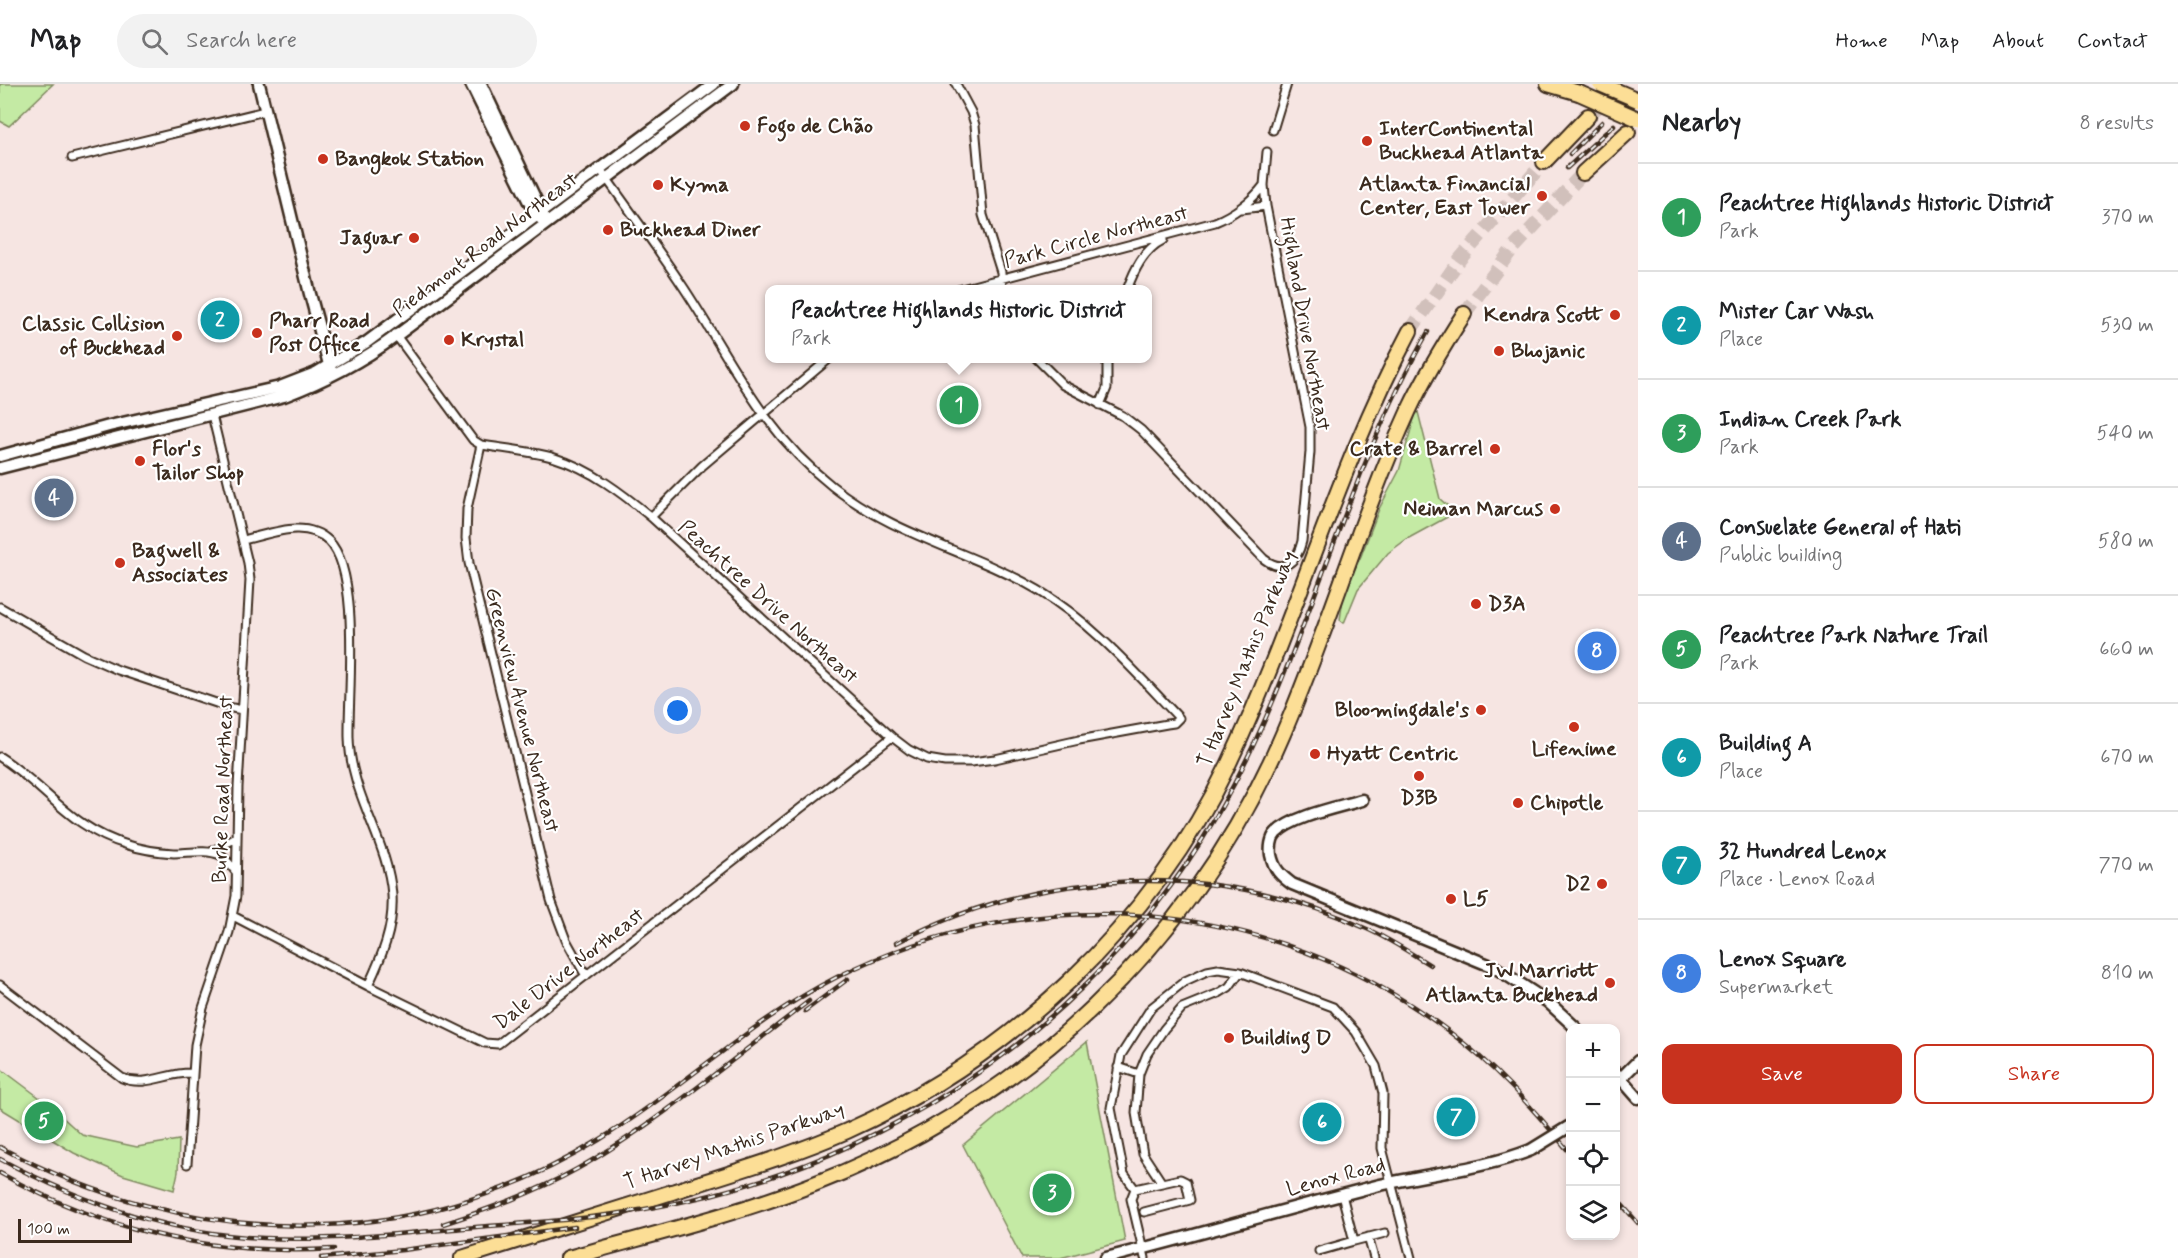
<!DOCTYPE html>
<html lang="en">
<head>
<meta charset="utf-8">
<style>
  body { margin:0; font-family:Mynerve,sans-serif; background:#f2f2f2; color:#202124 }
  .controls { position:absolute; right:18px; bottom:18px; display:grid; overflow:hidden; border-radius:12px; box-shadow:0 3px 9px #0003 }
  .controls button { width:54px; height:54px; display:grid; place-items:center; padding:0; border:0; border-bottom:2px solid #e0e0e0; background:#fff; color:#202124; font:30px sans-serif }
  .scale { position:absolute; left:18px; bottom:15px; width:114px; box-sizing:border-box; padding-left:6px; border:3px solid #3b2a1e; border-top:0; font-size:16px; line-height:21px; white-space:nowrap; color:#3b2a1e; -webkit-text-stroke:4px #fff; paint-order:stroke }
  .you { position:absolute; left:678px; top:627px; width:21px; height:21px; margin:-15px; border:4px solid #fff; border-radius:50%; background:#1a73e8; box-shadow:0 0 0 9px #1a73e833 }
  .badge { display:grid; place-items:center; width:39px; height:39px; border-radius:50%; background:#c8321e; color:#fff; font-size:20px; font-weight:700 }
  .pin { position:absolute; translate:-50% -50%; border:3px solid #fff; box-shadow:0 2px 6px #0006 }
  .popup { position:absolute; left:765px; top:201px; width:387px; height:78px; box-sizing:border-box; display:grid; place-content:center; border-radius:12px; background:#fff; filter:drop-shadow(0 2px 4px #0005); font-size:20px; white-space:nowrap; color:#757577 }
  .popup b { font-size:22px; color:#202124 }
  .popup::after { content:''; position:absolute; left:50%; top:100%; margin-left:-12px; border:12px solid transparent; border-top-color:#fff }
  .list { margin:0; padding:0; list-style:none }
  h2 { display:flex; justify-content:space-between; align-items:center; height:78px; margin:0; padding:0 24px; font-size:26px }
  h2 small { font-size:20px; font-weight:400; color:#757577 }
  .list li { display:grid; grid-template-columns:39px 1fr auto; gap:18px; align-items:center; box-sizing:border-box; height:108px; padding:0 24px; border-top:2px solid #e0e0e0 }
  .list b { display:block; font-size:22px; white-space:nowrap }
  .list p { margin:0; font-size:20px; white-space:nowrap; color:#757577 }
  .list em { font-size:20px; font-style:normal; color:#757577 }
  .actions { display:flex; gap:12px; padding:18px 24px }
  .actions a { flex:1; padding:14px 0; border:2px solid #c8321e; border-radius:12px; text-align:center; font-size:21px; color:#c8321e }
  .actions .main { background:#c8321e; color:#fff }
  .icon { flex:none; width:33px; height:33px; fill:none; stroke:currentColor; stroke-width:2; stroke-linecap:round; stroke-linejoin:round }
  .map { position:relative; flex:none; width:1638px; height:1174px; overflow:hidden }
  header { display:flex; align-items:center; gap:36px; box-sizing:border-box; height:84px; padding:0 30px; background:#fff; border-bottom:2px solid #e0e0e0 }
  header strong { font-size:28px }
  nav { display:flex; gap:33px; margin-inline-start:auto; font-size:21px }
  .search { width:420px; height:54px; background:#f2f2f2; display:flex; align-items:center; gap:15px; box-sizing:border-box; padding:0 21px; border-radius:33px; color:#757577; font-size:22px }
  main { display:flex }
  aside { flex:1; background:#fff }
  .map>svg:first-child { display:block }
  .green { fill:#c4eaa4; stroke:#808a61; stroke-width:1.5 }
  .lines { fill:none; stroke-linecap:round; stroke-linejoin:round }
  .highway-tunnel { stroke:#d1c0bb; stroke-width:14; stroke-dasharray:14 7; stroke-linecap:butt }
  .street-casing { stroke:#3b2a1e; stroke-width:11 }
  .secondary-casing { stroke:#3b2a1e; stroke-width:15 }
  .highway-casing { stroke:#3b2a1e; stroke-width:18 }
  .street { stroke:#fff; stroke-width:7 }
  .secondary { stroke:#fff; stroke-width:10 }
  .highway { stroke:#fcde96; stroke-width:14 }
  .rail-casing { stroke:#3b2a1e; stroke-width:4.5 }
  .rail { stroke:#fff; stroke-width:2; stroke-dasharray:7; stroke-linecap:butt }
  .secondary-bridge-casing { stroke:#3b2a1e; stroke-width:15; stroke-linecap:butt }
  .highway-bridge-casing { stroke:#3b2a1e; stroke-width:18; stroke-linecap:butt }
  .secondary-bridge { stroke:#fff; stroke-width:10 }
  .highway-bridge { stroke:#fcde96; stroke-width:14 }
  .poi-dot { fill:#c8321e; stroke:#fff; stroke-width:2 }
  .labels { text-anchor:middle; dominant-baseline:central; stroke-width:4.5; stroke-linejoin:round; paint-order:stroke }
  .poi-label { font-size:21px; font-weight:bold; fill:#3b2a1e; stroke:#fff; text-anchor:start }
  .street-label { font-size:21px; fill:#3b2a1e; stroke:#fff }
</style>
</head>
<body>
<header>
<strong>Map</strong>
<div class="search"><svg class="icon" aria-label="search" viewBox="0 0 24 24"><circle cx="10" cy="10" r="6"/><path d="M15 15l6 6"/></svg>Search here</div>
<nav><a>Home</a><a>Map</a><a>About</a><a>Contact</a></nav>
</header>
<main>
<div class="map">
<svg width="1638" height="1174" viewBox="0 0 1638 1174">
  <rect width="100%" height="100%" fill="#f6e5e2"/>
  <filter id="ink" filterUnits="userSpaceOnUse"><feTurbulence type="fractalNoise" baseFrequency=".0167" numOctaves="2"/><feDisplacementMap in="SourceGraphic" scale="12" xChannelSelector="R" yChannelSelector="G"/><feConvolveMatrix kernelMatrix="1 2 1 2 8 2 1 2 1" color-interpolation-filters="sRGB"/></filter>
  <g filter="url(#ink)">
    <path class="green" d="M0,0H53L9,42L0,37Z
      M1416,328H1418L1440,415L1450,424L1451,431L1407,455L1388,469L1358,505L1344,539L1340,536L1343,515L1350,495L1361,472L1379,425L1399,387Z
      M1087,958L1125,1157L1060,1174H1022L963,1061Z
      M0,984L48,1020L82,1051L137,1063L179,1056L178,1088L174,1106L123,1091L74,1069L0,1024Z"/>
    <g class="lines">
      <path class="highway-tunnel" d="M1588,32L1622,0
        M1464,230L1510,168L1583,89
        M1410,247L1460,175L1544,78"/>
      <defs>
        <path id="street" d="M956,0L971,28L975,41L983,131L1001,188L1002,206
          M1273,46L1287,0
          M72,74L265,27
          M1242,125L1266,122
          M958,206L1215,138C1233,131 1252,117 1264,101
          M1127,206C1134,186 1144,165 1163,156
          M395,250L473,356L481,361C506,365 531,367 555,374C591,385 623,410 651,433L892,653L909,666L927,675L945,678H971L995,675L1079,656L1167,640L1174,639L1179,634C1136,589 1093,539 1038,506C971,467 895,452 832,402C762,347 732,277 684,204C657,163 628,125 600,85
          M1036,274L1063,301L1123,332L1141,346L1264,475C1284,490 1297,478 1302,457L1310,368V343L1266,122L1264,101L1267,68
          M1100,321L1107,304V274
          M481,361L467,425L466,454L469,479L551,816L566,856L586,892
          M651,433L702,382L830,274
          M243,456C271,450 305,434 329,457C361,489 348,609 349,653C350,711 388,756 392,811C394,844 382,872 368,902
          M0,523L84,571L118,586L228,623L242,626
          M0,673C47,703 71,745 128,761C143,766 159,768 174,769C188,769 206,765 220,771C227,775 231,782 236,788
          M211,768L236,754
          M233,832L368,902L485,959L498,960L892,653
          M0,901L122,994C146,1004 167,988 192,989
          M1118,983L1139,990
          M187,1080L195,961L203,924L229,848L236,812L238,703L250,496L248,479L212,331
          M1162,1099L1143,1070L1136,1029L1139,990L1147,970L1164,945L1182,924L1219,909L1229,903L1240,888
          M1135,1105L1180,1095L1186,1098L1190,1116L1144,1128
          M1368,1153L1374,1174
          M1354,1157L1385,1149
          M1319,1167L1354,1157L1342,1111
          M1145,1174L1131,1115L1135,1105L1124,1090L1111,1024L1121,971L1151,924L1185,897L1207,887L1218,885L1240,888L1333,923L1356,948L1376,982L1383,1009L1382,1064L1411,1174"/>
        <path id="secondary" d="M259,0L310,210L331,288
          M471,0L530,120L541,135
          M481,0L543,131
          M0,372L109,342L280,303L316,289L367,258L714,0
          M0,384L284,312C324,297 361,278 396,252L733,0
          M1362,716C1339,723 1293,732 1276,749C1271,754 1270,764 1271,771C1274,785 1280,791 1292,800L1496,884L1548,918L1576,944
          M1616,989L1638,1014
          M1617,998L1638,977
          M1106,1174C1198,1151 1289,1124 1380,1101C1431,1089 1483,1085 1531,1066"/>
        <path id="highway" d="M1548,0L1579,9
          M1544,78L1588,32
          M1583,89L1628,48
          M462,1174C532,1152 602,1130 672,1108C731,1089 790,1072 847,1047C1010,974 1152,841 1229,679C1296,538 1336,386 1410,247
          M568,1174C650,1151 734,1131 814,1100C1024,1019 1194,858 1283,650C1329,544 1361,431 1409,326C1425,292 1444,261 1464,230"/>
      </defs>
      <use href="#street" class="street-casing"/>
      <use href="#secondary" class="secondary-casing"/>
      <use href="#highway" class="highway-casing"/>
      <use href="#street" class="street"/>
      <use href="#secondary" class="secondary"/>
      <use href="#highway" class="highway"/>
      <defs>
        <path id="rail" d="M1570,70L1602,38
          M1567,84L1614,41
          M896,859C1041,783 1217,775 1367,845C1389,855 1409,868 1430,881
          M805,927L848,895
          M0,1063C190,1166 412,1172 599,1056C681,1006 750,937 837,893C1035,793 1269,813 1447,946C1494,981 1533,1024 1570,1069
          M0,1075C82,1119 170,1150 264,1154C331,1157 398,1150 464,1144C525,1139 585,1136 645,1125C864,1087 1062,963 1187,779C1298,617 1331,417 1428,248
          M0,1089C103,1147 216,1172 334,1165
          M1616,1114L1638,1139
          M443,1140C489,1125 534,1109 577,1085C657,1040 735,973 809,917
          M321,1174L403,1166L575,1143"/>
      </defs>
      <use href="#rail" class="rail-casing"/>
      <use href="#rail" class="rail"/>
      <defs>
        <path id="secondary-bridge" d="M1531,1066L1570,1042"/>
        <path id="highway-bridge" d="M1600,0L1638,16
          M1579,9L1638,35"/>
      </defs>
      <use href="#secondary-bridge" class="secondary-bridge-casing"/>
      <use href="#highway-bridge" class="highway-bridge-casing"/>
      <use href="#secondary-bridge" class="secondary-bridge"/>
      <use href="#highway-bridge" class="highway-bridge"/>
    </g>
  </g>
  <g class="poi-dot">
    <circle cx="745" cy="42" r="6"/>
    <circle cx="1367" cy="57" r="6"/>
    <circle cx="323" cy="75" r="6"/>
    <circle cx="658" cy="101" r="6"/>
    <circle cx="1542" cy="112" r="6"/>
    <circle cx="608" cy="146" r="6"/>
    <circle cx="414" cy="154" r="6"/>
    <circle cx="1615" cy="231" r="6"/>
    <circle cx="257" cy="249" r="6"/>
    <circle cx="177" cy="252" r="6"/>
    <circle cx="449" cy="256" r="6"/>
    <circle cx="1499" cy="267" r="6"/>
    <circle cx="1495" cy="365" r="6"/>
    <circle cx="140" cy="377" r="6"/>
    <circle cx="1555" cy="425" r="6"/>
    <circle cx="120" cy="479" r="6"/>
    <circle cx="1476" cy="520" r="6"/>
    <circle cx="1481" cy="626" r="6"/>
    <circle cx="1574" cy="643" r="6"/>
    <circle cx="1315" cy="670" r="6"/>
    <circle cx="1419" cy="692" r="6"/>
    <circle cx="1518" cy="719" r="6"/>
    <circle cx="1602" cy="800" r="6"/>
    <circle cx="1451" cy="815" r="6"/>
    <circle cx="1610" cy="899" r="6"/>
    <circle cx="1229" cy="954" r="6"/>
  </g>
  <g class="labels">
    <g class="poi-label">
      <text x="757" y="42">Fogo de Chão</text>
      <text x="1379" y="45">InterContinental<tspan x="1379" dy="24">Buckhead Atlanta</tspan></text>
      <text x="335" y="75">Bangkok Station</text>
      <text x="1530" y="100" text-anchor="end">Atlanta Financial<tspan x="1530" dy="24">Center, East Tower</tspan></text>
      <text x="670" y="101">Kyma</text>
      <text x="620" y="146">Buckhead Diner</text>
      <text x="402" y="154" text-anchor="end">Jaguar</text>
      <text x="1603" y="231" text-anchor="end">Kendra Scott</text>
      <text x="269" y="237">Pharr Road<tspan x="269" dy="24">Post Office</tspan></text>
      <text x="165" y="240" text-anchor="end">Classic Collision<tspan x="165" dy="24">of Buckhead</tspan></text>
      <text x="461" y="256">Krystal</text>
      <text x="1511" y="267">Bhojanic</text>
      <text x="152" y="365">Flor's<tspan x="152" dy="24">Tailor Shop</tspan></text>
      <text x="1483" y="365" text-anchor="end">Crate &amp; Barrel</text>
      <text x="1543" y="425" text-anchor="end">Neiman Marcus</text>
      <text x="132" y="467">Bagwell &amp;<tspan x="132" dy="24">Associates</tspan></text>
      <text x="1488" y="520">D3A</text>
      <text x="1469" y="626" text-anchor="end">Bloomingdale's</text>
      <text x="1574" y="665" text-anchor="middle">Lifenime</text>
      <text x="1327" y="670">Hyatt Centric</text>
      <text x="1419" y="714" text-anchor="middle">D3B</text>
      <text x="1530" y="719">Chipotle</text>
      <text x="1590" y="800" text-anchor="end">D2</text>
      <text x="1463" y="815">L5</text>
      <text x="1598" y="887" text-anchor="end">JW Marriott<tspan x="1598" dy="24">Atlanta Buckhead</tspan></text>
      <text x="1241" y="954">Building D</text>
    </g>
    <g class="street-label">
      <text transform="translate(1096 153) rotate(-15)">Park Circle Northeast</text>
      <text transform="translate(485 161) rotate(-37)">Piedmont Road Northeast</text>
      <text transform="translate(1305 240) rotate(80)">Highland Drive Northeast</text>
      <text transform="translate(768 518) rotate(42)">Peachtree Drive Northeast</text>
      <text transform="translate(1247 575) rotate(-68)">T Harvey Mathis Parkway</text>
      <text transform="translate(522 626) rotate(76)">Greenview Avenue Northeast</text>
      <text transform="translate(223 705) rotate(-88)">Burke Road Northeast</text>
      <text transform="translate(569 885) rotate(-38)">Dale Drive Northeast</text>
      <text transform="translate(734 1062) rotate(-19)">T Harvey Mathis Parkway</text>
      <text transform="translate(1336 1093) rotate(-15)">Lenox Road</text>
    </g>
  </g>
</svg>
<div class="controls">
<button>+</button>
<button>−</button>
<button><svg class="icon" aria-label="locate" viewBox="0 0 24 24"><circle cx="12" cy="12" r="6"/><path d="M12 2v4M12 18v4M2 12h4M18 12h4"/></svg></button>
<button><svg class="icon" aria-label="layers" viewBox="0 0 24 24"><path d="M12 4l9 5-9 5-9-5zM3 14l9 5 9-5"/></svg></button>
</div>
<div class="scale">100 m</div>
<div class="you"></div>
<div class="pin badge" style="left:959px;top:321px;background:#2e9e5b">1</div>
<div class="popup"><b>Peachtree Highlands Historic District</b>Park</div>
<div class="pin badge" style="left:220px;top:236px;background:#0f9aa8">2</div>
<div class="pin badge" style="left:1052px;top:1109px;background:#2e9e5b">3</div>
<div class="pin badge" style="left:54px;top:414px;background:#5c6f8a">4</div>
<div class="pin badge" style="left:44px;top:1037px;background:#2e9e5b">5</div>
<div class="pin badge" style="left:1322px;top:1038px;background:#0f9aa8">6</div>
<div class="pin badge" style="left:1456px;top:1033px;background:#0f9aa8">7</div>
<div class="pin badge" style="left:1597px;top:567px;background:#3f7fe0">8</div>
</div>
<aside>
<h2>Nearby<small>8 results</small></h2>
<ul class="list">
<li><span class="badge" style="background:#2e9e5b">1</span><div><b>Peachtree Highlands Historic District</b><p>Park</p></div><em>370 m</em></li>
<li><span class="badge" style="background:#0f9aa8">2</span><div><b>Mister Car Wash</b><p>Place</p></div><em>530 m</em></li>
<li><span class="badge" style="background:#2e9e5b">3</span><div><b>Indian Creek Park</b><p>Park</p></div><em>540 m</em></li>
<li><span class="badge" style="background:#5c6f8a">4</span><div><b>Consuelate General of Hati</b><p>Public building</p></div><em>580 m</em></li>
<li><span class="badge" style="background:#2e9e5b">5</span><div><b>Peachtree Park Nature Trail</b><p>Park</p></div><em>660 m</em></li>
<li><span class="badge" style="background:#0f9aa8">6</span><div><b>Building A</b><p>Place</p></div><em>670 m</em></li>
<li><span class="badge" style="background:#0f9aa8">7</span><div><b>32 Hundred Lenox</b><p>Place · Lenox Road</p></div><em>770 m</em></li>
<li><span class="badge" style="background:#3f7fe0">8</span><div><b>Lenox Square</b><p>Supermarket</p></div><em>810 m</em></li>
</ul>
<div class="actions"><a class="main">Save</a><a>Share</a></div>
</aside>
</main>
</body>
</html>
